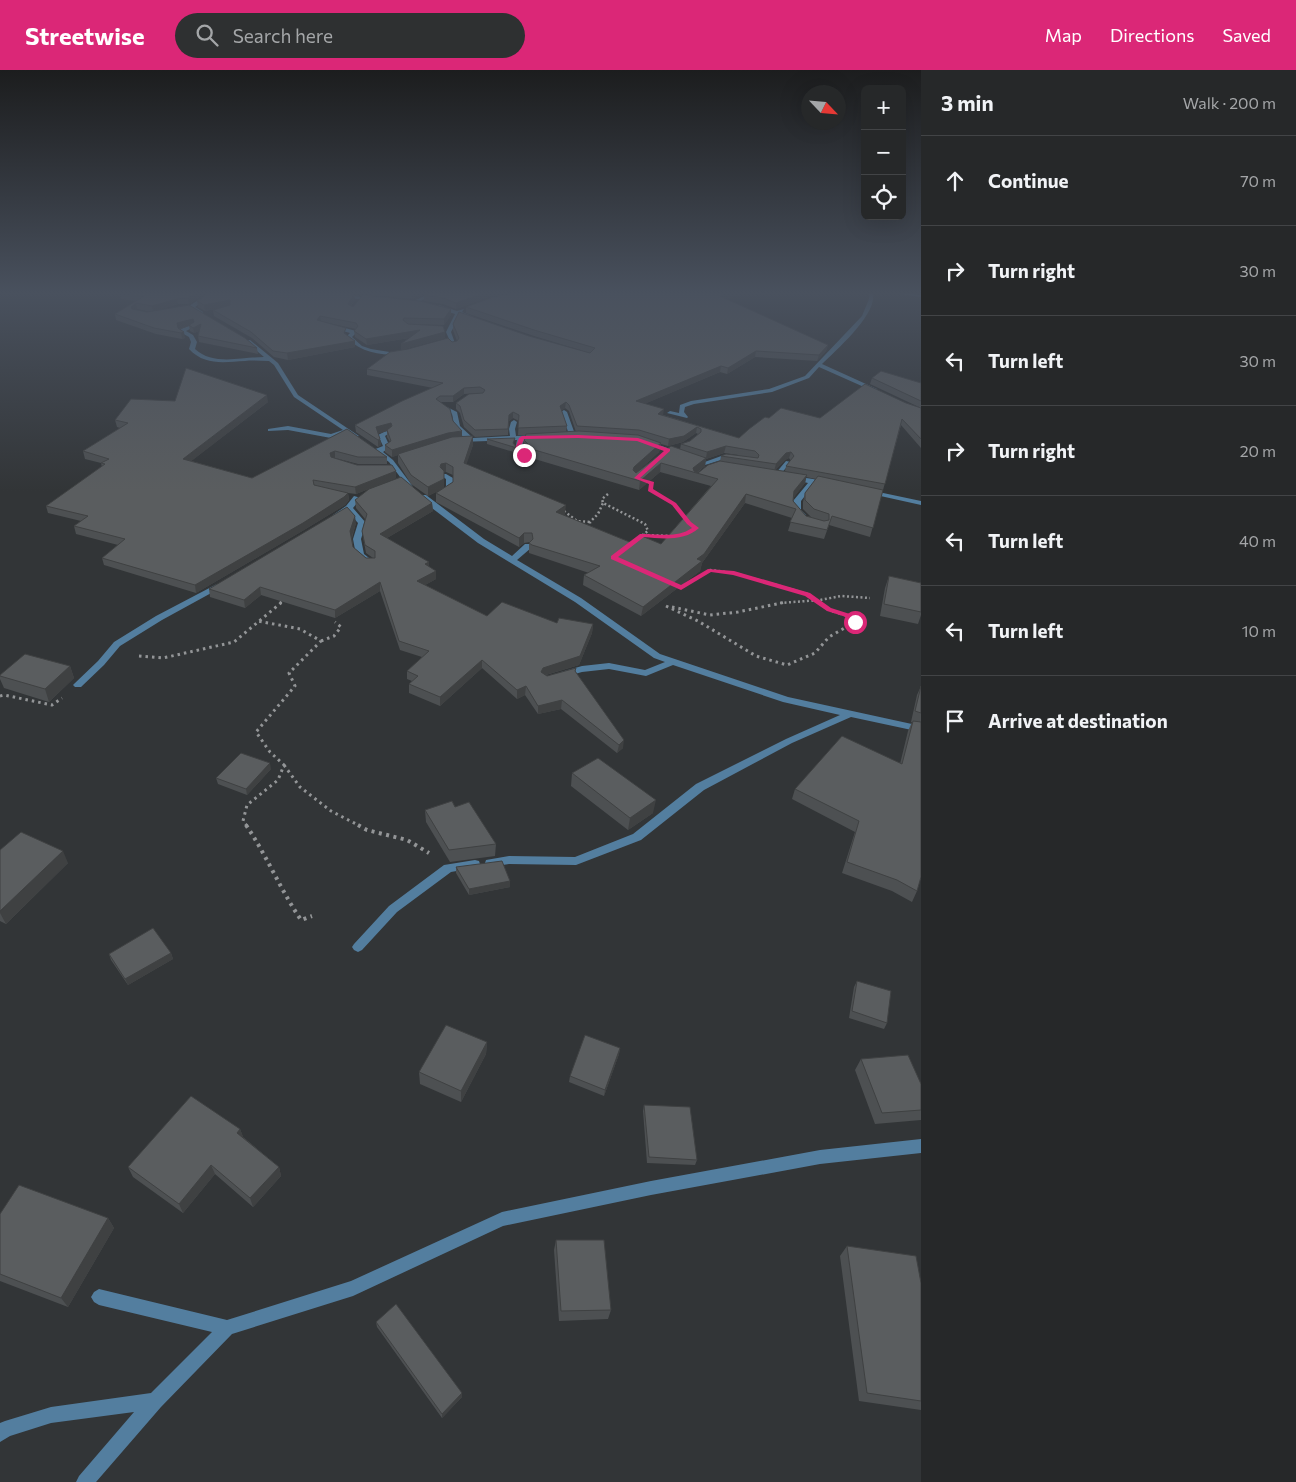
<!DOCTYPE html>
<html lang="en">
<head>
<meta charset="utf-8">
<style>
  body { margin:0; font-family:Commissioner,sans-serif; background:#2e3031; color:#f1f3f6 }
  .controls { position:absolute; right:15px; top:15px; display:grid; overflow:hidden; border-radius:8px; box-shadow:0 5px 20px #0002 }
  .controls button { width:45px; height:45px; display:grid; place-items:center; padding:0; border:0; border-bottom:1px solid #424446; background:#262829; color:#f1f3f6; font:25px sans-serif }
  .compass { position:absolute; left:801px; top:15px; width:45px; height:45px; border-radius:50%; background:#262829; box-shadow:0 5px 20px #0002; rotate:116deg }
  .stop { position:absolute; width:15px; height:15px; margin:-11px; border:4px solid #db2777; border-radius:50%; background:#fff }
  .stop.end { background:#db2777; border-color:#fff; box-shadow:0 1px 5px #0008 }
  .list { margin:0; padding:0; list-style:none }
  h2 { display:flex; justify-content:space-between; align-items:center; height:65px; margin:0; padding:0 20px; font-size:21px }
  h2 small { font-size:16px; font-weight:400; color:#a4a6a8 }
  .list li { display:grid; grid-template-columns:32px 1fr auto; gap:15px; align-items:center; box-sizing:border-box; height:90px; padding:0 20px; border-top:1px solid #424446 }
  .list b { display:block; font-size:19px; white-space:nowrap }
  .list em { font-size:16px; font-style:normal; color:#a4a6a8 }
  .icon { flex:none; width:28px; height:28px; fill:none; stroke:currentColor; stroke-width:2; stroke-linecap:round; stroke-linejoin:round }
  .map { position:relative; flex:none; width:921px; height:1412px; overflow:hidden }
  header { display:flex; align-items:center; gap:30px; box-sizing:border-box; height:70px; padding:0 25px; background:#db2777; color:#fff }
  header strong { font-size:24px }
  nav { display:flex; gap:28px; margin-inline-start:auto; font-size:18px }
  .search { width:350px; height:45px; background:#2e3031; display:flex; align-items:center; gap:12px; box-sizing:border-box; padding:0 18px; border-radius:28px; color:#a4a6a8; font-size:19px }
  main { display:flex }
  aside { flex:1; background:#262829 }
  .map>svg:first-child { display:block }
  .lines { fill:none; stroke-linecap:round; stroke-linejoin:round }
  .path-far2 { stroke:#939597; stroke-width:2.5; stroke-dasharray:2 2.5; stroke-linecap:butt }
  .path-far1 { stroke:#939597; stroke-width:3; stroke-dasharray:2.5 4; stroke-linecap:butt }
  .path { stroke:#939597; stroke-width:4; stroke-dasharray:3 4.5; stroke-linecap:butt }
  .street { fill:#537e9f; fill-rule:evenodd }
  .wall { fill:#4d5052; fill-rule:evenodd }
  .shaded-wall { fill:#3f4142 }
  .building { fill:#5a5d5f; stroke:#3f4142 }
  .route { fill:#db2777 }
</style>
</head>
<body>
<header>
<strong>Streetwise</strong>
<div class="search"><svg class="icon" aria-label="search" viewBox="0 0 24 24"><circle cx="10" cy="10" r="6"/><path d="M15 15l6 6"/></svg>Search here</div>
<nav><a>Map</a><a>Directions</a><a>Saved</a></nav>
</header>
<main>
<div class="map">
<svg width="921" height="1412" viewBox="0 0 921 1412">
  <rect width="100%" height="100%" fill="#323537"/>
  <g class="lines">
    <path class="path-far2" d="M644,411L652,413L650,420L674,434L687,451
      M608,424L602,429L603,433L645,454L648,461L631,474
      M564,441L577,451L590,452
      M590,458V452L598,444L603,433
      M643,465L672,466
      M675,515L681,518L710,500L734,503L808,524L820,533
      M280,533L285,529
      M780,533L820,530L841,526L870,528"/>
    <path class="path-far1" d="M666,536L698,551L756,586L787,595L815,583L829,567L855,552L851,547L829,540L818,532
      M672,537L710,545L738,542L786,532
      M321,571L334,566L341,557L335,552
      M139,586L163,588L234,572L282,532
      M0,626L4,625L52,635L62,628
      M284,695L300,717L331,741L360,756
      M247,756L243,751L247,735L278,710L284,695L270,682L256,662L295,616L289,603L321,571L300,559L258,551"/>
    <path class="path" d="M246,755C267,786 280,819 301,850L312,846
      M358,755L367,760L407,770L429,783"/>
    <path class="street" d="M209,223H215L195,237L203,242V244H199L189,238V236Z
      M314,223H331L376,229L373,231Z
      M430,223H436L415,234L410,233Z
      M869,223H873C877,245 837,279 822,294L877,319V321H873L819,297L809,308L772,322L694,334L685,337L684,342L688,347L687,348L667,343L670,341L679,343L680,335L691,331L769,319L805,306L862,246L869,229Z
      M898,223L921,225V227L900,224Z
      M439,235L457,241L464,239L462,242L474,247L471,249L460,245L451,262L456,276H452L446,262L455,244L437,238Z
      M334,255L356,261L357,262L352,267L362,276L371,279L402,284L399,286C377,283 363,284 346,267L350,263L332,258V256Z
      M189,256L194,257L186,261L193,265L197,272L195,279C213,296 242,287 264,287L245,271L250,270L278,293L298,325L359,366L354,367L347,363L331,368L288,360L268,361V359L288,356L331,364L343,360L294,327L274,295L269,291C261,291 253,290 245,291C224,292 205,296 189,279L191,272L189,267L180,262L181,259Z
      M439,335H443L457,342L460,356L473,368L510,366L509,359L511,352L514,350L517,352L515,359L516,366L537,365L540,367L537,369L524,370L521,379L527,385L524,387L515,379L517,370L459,372V370L465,369L454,356L452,344L439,337Z
      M564,340L567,342L576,367L575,368L570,367L561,342Z
      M386,361L391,362L385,366L390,377L383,382L393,390L414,418L413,419H409L389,392L373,380L383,376L378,365Z
      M648,371L681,383L682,384L677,385L646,374L645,373Z
      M724,385L736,388L733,390L724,389L705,395L702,393Z
      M786,391L791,392L779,406H775V404Z
      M442,404H446L453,408V420L443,426L439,424L446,419V409L442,406Z
      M793,406L813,409L829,414L826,416L814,414L801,431V440L806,445L805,447H799L793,440V431L808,413L791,409L790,408Z
      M869,420L921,431V435L867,423V421Z
      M420,425H426L484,469L512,486L525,474H531V478L517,490L581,528L660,584L788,627L921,656V662L851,647L792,673L704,720L641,770L576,795L509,794L490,797L486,796L485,793L486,790L509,786L575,787L633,764L696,714L786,669L840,645L783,632L673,595L646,606L609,599L582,602L564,607L561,606L560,604L561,602L582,596L609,593L645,600L665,592L654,588L575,532L478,473L420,429Z
      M354,426L361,428L353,438L366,453L361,469L364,484L373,491L369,493L356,485L353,469L358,453L348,442L337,447L333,445L346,436Z
      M217,514H223L224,516L162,550L120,576L104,595L81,617H75L73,615L75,613L98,591L114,572L156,546Z
      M475,790L479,791L480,794L479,797L451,802L397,842L362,880L358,882L354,880L352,877L354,874L389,836L444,795Z
      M921,1069V1083L820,1094L651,1125L503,1156L353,1226L232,1264L161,1337L96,1412H76L79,1406L134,1342L51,1353L10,1366L0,1372V1353L5,1351L51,1337L151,1323L212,1262L99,1235L94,1232L91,1227L94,1222L99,1219L227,1250L351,1211L502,1142L651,1111L820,1080Z"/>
  </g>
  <path class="wall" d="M121,223H206L189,234H178L158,240L257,278L258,284L199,272L198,266L199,261L194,263L190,261L189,256L180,259L185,268L182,269L156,264L116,250L115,244L136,231L121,229L120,224ZM137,239L151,242H147L136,240Z
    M353,223H425L412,229Z
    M429,223H746L726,229L828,275L826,281L817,291L755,287L727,304L720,302L644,334L663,345L739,368L769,348H820L906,333L921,338V378L901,355L870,467L829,455L824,469L788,461L792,448L745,433L702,493L700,501L641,546L583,515L584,505L589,503L529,483V473L530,472L524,473L519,477L436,432V423L453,412V405L446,402H444V418L428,426L411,414L398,393V385L392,387L385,382V375L390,372L387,367V361L378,363L380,369L381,375L378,377L356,362L355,355L433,318L367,305V299L452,272L457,271L453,260V254L529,266L590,283L534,266L466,243V237L511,224L491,226L456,239L443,234L424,231V225ZM480,323L456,333V339L460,343L464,357L475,367L508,365L509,351L513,348L519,351L518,365H526L524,370L523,379L528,383V387L639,420L660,402L711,416L661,474L632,473L564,445L565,444L466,394L473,375L462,367L441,332H453L464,324ZM565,338L569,341L576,362H566L567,356L561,341ZM696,363L698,364L690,371L681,374L680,379L636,403L659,382L661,374L668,376L683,372ZM724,383L738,385L721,386L720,391L698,403H697L705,396L706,389ZM789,388L791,391L786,396L785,401L775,400L785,390ZM806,407L816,409L805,423L803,432V439L811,447L806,446L793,431L794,427L805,413Z
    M355,230L351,236L353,237L451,239V245L444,255L407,254L445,262V268L401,280V274L409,268L367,275L355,267L354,261L356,259L324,252L346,264L355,277L288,290L274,287L252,268L214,246L213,240L219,238L205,241L198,237L197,231Z
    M872,308L921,313V338L870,314Z
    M175,331L268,332L191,391L252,408L347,359L387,387V394H358L335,388L357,395L396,401V408L356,424L348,423L349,430L345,435L304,460L196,523L104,495L102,488L118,475L76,464L74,456L81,451L48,443L46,436L102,397L101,393L85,389L83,381L120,358L117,357L115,350Z
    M487,369L514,374L517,378V383L487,374Z
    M355,430L432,433L433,441L387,468L429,497L436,509L425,515L487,546L557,553L593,554L592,563L579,595L546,605L547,606L576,598L575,602L623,678L617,683L561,639L538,644L525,625L517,629L482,598L440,636L409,623V614L412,611L407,609V601L422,587L400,580L380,521L335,548L261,525L245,538L210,527L209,519L356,453L352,468L353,477L366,488H373L366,483L362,461L365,449L356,438Z
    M889,506L921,513V545L918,554L880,546L885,518Z
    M70,596L74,608L49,632L4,618L0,609V605Z
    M921,616V807L917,821L912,832L892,821L842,803L855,762L792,729L795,719L900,694L908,661L912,652H911L917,625Z
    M271,699L247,725L218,714L216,708Z
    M572,703L653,743L628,760L571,716Z
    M455,737L496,774L495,786L450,792L426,752L425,740Z
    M0,780L68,793L6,854L0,851Z
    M456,797L510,811V817L469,825L456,803Z
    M171,883L173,889L128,915L111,890L109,884Z
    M857,911L887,953L884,959L849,948L854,917Z
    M487,972L486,984L461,1032L420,1014L419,1002Z
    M620,978L619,984L604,1026L569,1012L570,1006Z
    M861,989L921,1014V1050L875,1054L855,1000Z
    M644,1035L697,1090L695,1095L647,1093L643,1041Z
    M240,1059L243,1067L279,1097L281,1106L253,1137L215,1104L183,1143L133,1107L128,1097Z
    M0,1144L108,1148L114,1158L68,1237L0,1211Z
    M556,1170L611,1240L608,1249L559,1251L554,1180Z
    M847,1176L921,1213V1340L859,1331L840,1186Z
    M376,1252L462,1327L442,1348L377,1257Z"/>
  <path class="shaded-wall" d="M196,223H206L189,234L188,228Z
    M412,223H425L412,229Z
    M484,223H519L491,226L456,239V233Z
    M729,223H746L719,232L720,226Z
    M354,224L355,230L348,239V234Z
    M177,229L178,234L153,242L152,236Z
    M230,230L231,236L205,241L204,235Z
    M136,233L137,239L132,243L131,237Z
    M451,239V245L444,255V249Z
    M320,246L321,251L317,250Z
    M193,249L194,254L178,259L177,253Z
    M201,254L202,260L194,263L193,258Z
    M420,260V266L367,275L366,269Z
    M184,262L185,268L182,269L181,263Z
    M445,262V268L401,280V274Z
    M355,271V277L288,290L287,283Z
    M828,275L826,281L817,291L819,285Z
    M756,281L755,287L727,304L728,298Z
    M721,296L720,302L635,338L636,331Z
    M464,318V324L453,332V326Z
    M267,325L268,332L185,396L183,389Z
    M566,332L565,338L559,343L560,336Z
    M664,339L663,346L658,344Z
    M513,342V348L509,351L508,365L509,345Z
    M391,353V360L377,364L376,357Z
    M697,357L696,363L683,372L668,376L669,369Z
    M462,361V368L448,369L392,387V380L448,363Z
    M473,366V375L464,402V393Z
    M380,369L381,375L378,377V370Z
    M661,373L659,382L633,406L634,397Z
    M726,376L724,383L706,389L705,396L696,403L693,402V398L706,388L707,382Z
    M335,381V388L331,390L330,383Z
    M791,382L789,388L785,390L774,401L776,394L786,383Z
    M446,393V402L441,403V394Z
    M661,393L660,402L639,420L640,411Z
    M396,401V408L356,424L355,417Z
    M807,405L805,413L792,430L794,421Z
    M444,409V418L428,426V417Z
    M348,423L349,430L345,435L304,460L196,523L195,515Z
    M746,424L745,433L702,493L700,501L641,546L643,537L697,489Z
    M432,433L433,441L380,472V464Z
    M566,435L565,444L555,451L556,442Z
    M355,446L356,453L351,469L350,461Z
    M524,463V473L519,477V468Z
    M429,492V500L425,494Z
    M436,501V509L418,519L417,511Z
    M380,512V521L335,548V540Z
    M260,517L261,525L245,538L244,530Z
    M593,554L592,563L579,595L542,606L541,602L543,598Z
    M482,590V598L440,636V627Z
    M70,596L74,608L49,632L45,619Z
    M526,616L525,625L517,629V620Z
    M562,630L561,639L538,644V636Z
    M624,670L623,678L617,683L619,675Z
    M270,693L271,699L247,725L246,719Z
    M656,730L653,743L628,760L630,748Z
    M63,781L68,793L6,854L0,843V841Z
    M510,811V817L469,825V819Z
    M171,883L173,889L128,915L125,909Z
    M487,972L486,984L461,1032V1021Z
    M620,978L619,984L604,1026L605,1020Z
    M240,1059L244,1069L237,1063Z
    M211,1095L215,1104L183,1143L179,1134Z
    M279,1097L281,1106L253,1137L250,1128Z
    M108,1148L114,1158L68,1237L61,1228Z
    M462,1323V1327L442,1348V1344Z"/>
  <path class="building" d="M121,223H196L188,228L177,229L152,236L136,233L131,237L132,239L147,242L189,235L245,268L257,278L198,266L201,254L193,258L189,255L194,252L193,249L177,253L178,258L184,262L181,263L154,258L115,244L144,226L120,224Z
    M209,223H347L354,224L348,234L353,237L363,225L420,231L451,239L444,249L404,248L403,250L408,254L443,256L445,262L401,274L420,260L366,269L354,261L358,256L356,253L320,246L317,250L346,258L344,263L355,271L287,283L273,281L251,262L213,240L230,235V230L204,235L197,231Z
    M429,223H484L456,233L443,228L424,225Z
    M516,223H729L720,226L828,275L819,285L756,281L728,298L721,296L636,331L664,339L658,344L739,368L749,359L765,347L769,348L781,338L820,348L865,314L906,333L921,338V369L902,349L885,414L786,396L794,386L791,382L786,383L776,394L721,386L726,384L758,388L759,385L755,381L726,376L707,382L681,374L690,371L701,362V359L697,357L684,366L669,369L639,360L577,356L569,335L566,332L560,336L567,356L518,358L519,345L513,342L509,345L508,359L475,360L464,350L460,336L456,333L469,324L483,323L485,320L480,317L464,318L453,326H440L436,329L450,339L453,351L462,361L448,363L392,380L385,375L391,371L387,360L392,356L391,353L376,357L380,369L378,370L355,355L402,331L443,313L367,299L390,282L408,279L448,268L452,272L457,271L459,268L453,254L459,242L529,266L590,283L595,278L534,260L466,237L493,227Z
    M186,298L267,325L183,389L252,408L347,359L387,387H358L335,381L330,383L331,387L357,395H392L396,401L355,417L313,410L314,415L348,423L344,427L303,453L195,515L102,488L125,469L74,456L88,446L46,436L105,394L101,393L109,389L83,381L128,353L115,350L131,329L175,331Z
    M881,301L921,313V331L872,308Z
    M579,361L638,365L661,373L634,397L633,400L636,403L671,376L706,388L693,398L694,401L698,403L708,395L720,391L807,405L794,421L793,431L806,446L824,451L829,450V444L814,439L805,430V423L818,406L883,420L873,458L832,446L827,460L790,452L796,439L746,424L704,484L697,489L702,491L643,537L584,505L600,496L532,475L529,473L533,469L532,463H524L519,468L436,423L453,412V397L446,393L441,394L440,397L444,401V409L428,417L411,405L398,384L452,367L473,366L464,393L566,435L556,442L632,473L642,466L661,474L718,409L661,393L640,411L528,378L529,375L524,370L526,364Z
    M515,368L513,373L517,378L487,369Z
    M401,407L432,433L380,464L429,492L425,494L436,501L417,511L487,546L502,532L557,553L559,548L593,554L580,586L543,598L541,602L547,606L576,598L575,601L624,670L619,675L562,630L538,636L526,616L517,620L482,590L440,627L409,614L418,606L407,601L429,581L399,571L380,512L335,540L260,517L244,530L209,519L347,437L355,446L350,461L353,477L366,488H375V481L365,475L362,461L367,444L355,430L369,419Z
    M889,506L921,513V542L884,534Z
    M25,584L70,596L45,619L0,606V605Z
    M921,616V643L915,641Z
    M913,651L921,652V807L917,821L897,810L847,792L859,751L795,719L842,666L902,694Z
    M241,683L270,693L246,719L216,708Z
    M598,688L656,730L630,748L572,703Z
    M452,731L455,737L469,732L496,774L449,780L425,740Z
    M21,762L63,781L0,841V780Z
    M502,791L510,811L469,819L456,797Z
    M153,858L171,883L125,909L109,884Z
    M857,911L891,921L887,953L852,941Z
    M446,955L487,972L461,1021L419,1002Z
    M585,965L620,978L605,1020L570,1006Z
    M908,985L921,1014V1040L882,1043L861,989Z
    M191,1026L240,1059L237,1063L279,1097L250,1128L211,1095L179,1134L128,1097Z
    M644,1035L690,1037L697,1090L649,1087Z
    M19,1115L108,1148L61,1228L0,1204V1144Z
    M556,1170H604L611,1240L561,1241Z
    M847,1176L916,1186L921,1213V1331L867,1323Z
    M396,1234L462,1323L442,1344L376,1252Z"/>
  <linearGradient id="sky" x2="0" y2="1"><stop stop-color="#1c1d1e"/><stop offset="0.53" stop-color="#49515e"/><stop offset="1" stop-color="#49515e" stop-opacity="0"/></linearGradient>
  <rect width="921" height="421" fill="url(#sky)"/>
  <path class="route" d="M578,365L638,368L670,379V381L640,408L654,412L653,419L676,433L691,452L699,458C685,471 663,469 644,467L618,487L681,515L708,499L734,501L810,523L831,538L853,545L858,552L852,553L849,548L827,541L805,526L733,505L711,502L681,520L611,489V486L640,464C658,463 676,469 692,458L687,454L672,435L648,421L649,414L634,408L664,381L637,371L578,368L524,369L520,379L526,385L524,387L515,379L519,368L522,366Z"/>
</svg>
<div class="controls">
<button>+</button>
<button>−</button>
<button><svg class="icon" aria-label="locate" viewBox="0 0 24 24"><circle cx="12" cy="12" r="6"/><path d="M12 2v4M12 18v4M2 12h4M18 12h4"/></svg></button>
</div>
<svg class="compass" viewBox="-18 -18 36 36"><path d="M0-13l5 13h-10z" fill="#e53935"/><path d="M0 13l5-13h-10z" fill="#a4a6a8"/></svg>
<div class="stop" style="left:855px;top:552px"></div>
<div class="stop end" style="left:524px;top:385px"></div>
</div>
<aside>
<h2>3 min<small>Walk · 200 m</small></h2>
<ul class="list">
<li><svg class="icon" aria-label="ahead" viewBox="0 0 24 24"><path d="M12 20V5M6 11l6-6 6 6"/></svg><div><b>Continue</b></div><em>70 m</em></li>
<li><svg class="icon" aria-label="right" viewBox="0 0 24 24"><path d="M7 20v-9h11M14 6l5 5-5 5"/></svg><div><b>Turn right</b></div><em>30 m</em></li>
<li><svg class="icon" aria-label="left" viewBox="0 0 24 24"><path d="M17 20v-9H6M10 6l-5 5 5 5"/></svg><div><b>Turn left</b></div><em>30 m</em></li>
<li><svg class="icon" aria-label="right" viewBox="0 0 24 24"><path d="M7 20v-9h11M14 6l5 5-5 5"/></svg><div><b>Turn right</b></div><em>20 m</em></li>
<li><svg class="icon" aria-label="left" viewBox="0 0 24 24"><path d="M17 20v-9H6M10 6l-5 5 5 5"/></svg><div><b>Turn left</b></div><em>40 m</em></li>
<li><svg class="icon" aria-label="left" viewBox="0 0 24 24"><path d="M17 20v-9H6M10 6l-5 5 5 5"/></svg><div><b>Turn left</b></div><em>10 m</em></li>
<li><svg class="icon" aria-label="arrive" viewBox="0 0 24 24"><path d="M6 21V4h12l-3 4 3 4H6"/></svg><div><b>Arrive at destination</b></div></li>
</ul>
</aside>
</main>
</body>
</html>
